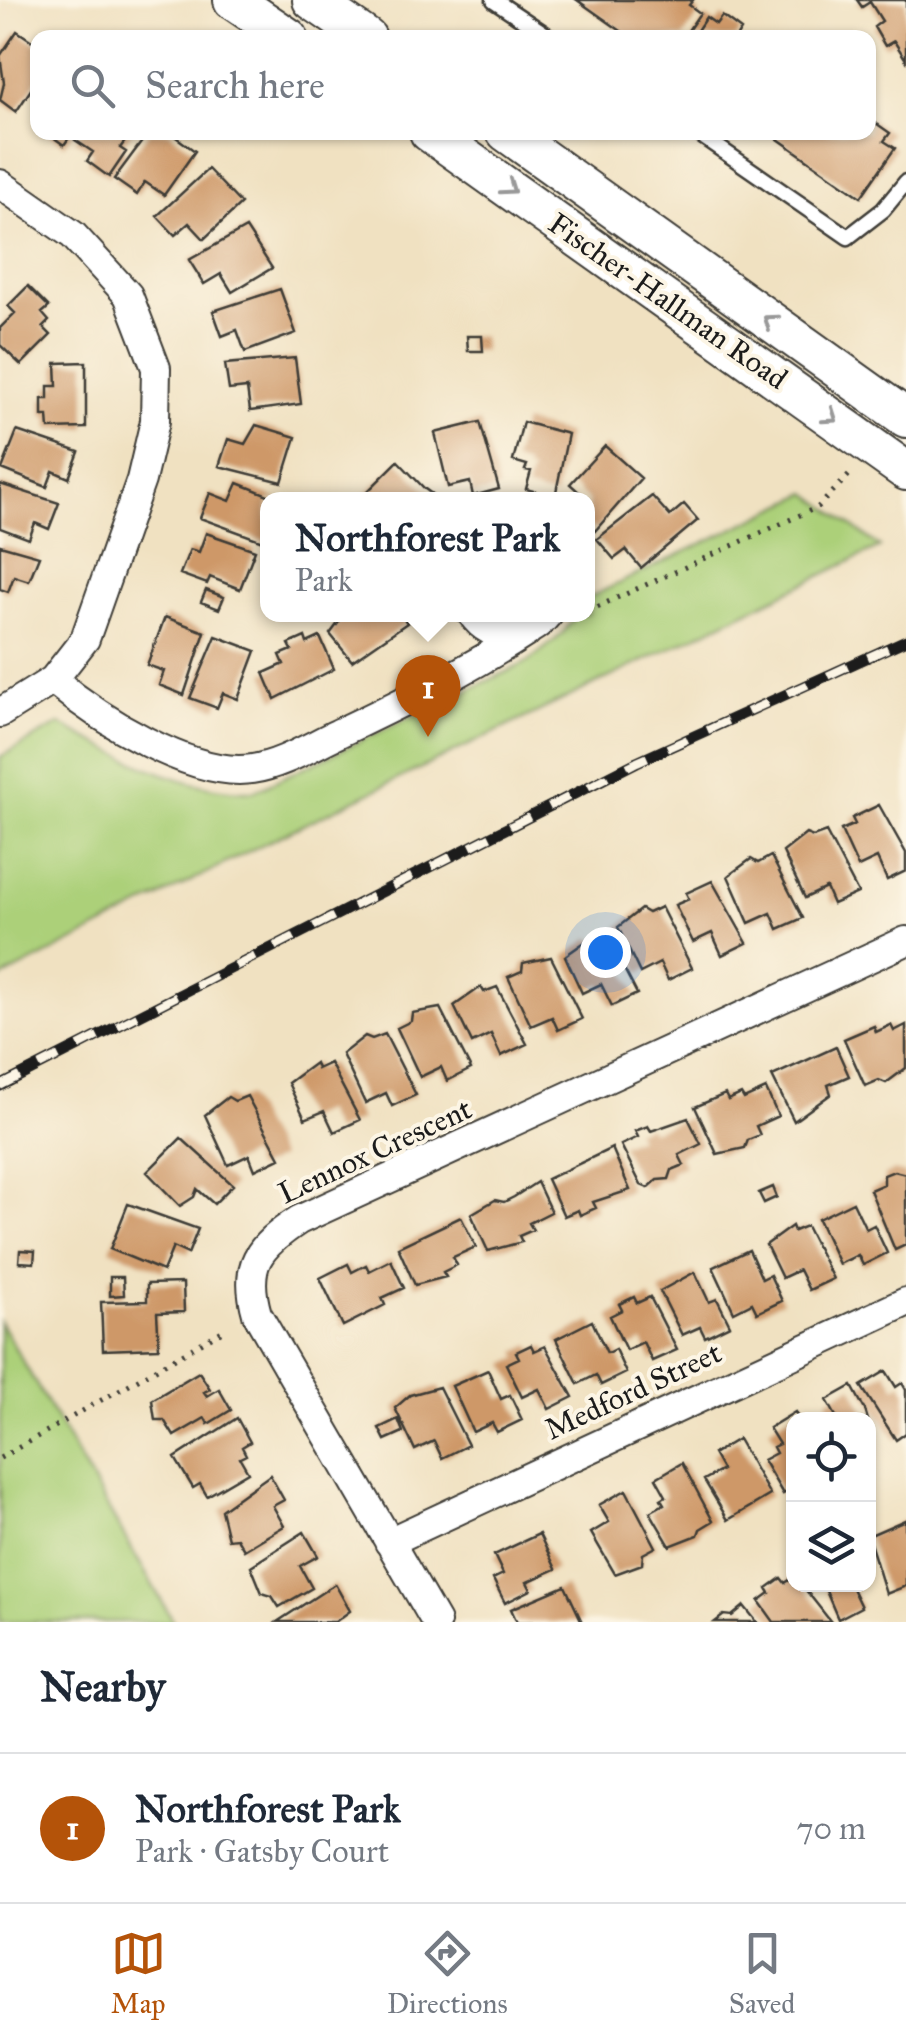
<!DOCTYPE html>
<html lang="en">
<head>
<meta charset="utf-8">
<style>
  body { margin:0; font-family:"IM FELL Great Primer",serif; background:#f2f2f3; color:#1f2937 }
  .controls { position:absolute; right:30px; bottom:30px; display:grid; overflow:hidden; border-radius:20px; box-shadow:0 2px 8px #0004 }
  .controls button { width:90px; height:90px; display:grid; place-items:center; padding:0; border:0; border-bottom:2px solid #e0e1e3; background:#fff; color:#1f2937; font:50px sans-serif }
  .you { position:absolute; left:605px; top:952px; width:35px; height:35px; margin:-25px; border:8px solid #fff; border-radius:50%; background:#1a73e8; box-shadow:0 0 0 15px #1a73e833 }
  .badge { display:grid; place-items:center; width:65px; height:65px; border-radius:50%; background:#b45309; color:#fff; font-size:32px; font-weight:700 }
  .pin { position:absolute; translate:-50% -82px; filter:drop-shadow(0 2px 5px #0008) }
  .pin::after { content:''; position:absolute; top:52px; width:35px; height:30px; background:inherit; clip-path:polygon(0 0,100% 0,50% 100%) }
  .popup { position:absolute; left:260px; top:492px; width:335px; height:130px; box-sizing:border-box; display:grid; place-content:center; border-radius:20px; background:#fff; filter:drop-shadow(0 2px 8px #0005); font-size:32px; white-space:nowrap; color:#747a83 }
  .popup b { font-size:38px; color:#1f2937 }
  .popup::after { content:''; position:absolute; left:50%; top:100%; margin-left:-20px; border:20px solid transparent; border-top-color:#fff }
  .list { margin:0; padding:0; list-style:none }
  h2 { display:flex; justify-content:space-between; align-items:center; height:130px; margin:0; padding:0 40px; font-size:42px }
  h2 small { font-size:32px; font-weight:400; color:#747a83 }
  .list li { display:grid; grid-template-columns:65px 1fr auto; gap:30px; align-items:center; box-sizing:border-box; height:150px; padding:0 40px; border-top:2px solid #e0e1e3 }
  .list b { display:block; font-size:38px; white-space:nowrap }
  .list p { margin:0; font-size:32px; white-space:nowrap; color:#747a83 }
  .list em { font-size:32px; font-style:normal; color:#747a83 }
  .icon { flex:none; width:55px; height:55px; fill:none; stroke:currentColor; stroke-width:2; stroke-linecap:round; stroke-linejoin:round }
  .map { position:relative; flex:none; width:906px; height:1622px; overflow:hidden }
  .search { position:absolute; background:#fff; box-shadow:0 2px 8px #0004; left:30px; right:30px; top:30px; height:110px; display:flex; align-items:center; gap:25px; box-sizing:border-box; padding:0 35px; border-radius:20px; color:#747a83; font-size:38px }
  .sheet { height:280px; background:#fff }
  nav { display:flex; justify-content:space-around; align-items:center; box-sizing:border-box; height:140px; border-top:2px solid #e0e1e3; background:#fff; font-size:28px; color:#747a83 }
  nav a { display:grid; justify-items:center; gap:5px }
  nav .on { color:#b45309 }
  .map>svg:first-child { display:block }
  .green { fill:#acd079; stroke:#64764a; stroke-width:2.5 }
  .building { fill:#ce9867 }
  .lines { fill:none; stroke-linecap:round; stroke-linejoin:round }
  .lane-casing { stroke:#3c3a35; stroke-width:19 }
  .street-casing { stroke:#3c3a35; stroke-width:32 }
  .secondary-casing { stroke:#3c3a35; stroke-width:42 }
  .path { stroke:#3c3a35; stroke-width:5; stroke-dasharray:2.5 8; stroke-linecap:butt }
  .lane { stroke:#fff; stroke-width:14 }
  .street { stroke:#fff; stroke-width:28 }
  .secondary { stroke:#fff; stroke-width:38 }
  .rail-casing { stroke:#1c1c1c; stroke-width:11 }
  .rail { stroke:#fcf5e5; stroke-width:8; stroke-dasharray:22; stroke-linecap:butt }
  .oneway { stroke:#999 }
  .labels { text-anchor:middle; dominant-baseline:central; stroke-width:8; stroke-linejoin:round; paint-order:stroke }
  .street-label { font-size:30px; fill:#1c1c1c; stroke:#fcf5e5 }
</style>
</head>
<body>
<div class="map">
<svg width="906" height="1622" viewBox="0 0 906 1622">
  <rect width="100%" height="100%" fill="#fcf5e5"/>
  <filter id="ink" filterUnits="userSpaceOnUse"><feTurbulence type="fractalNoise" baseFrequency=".01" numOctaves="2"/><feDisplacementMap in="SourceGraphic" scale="20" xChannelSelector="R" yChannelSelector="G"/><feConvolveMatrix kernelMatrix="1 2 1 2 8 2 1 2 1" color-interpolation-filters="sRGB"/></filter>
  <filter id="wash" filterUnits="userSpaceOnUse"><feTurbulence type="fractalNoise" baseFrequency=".0048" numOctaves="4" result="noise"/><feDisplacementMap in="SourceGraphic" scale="40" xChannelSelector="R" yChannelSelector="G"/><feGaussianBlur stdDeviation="2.25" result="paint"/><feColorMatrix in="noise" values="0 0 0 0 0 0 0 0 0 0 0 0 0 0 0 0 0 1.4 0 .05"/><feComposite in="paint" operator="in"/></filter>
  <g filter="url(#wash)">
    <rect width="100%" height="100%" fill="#f0e1c1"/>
    <path class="green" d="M808,493L880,547L263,844L0,979V757L60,724C117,755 188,793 254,791L528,662L561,635L577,615L588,614L590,597Z
      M0,1322L174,1622H0Z"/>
    <g id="blocks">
      <path class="building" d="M577,0H693L689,5L700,13L683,38H631Z
        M857,0H906V60L894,41L885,46L874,27L882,21L870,2L862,7Z
        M722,16L741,30L736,38H692L706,17L716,24Z
        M17,31L38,45V79L16,112L0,100L4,83L0,56Z
        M870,119L890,133L884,141L895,148L861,197L768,132H868Z
        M46,132H73L64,145Z
        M81,132H132L120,148L126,152L109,177L87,161L93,152L75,140Z
        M149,132H169L195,151L164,195L145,182L137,195L114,179Z
        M208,169L241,204L204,239L189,223L175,235L157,216Z
        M246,228L272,268L232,292L221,274L204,284L189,260Z
        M28,286L49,307L42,313L49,321L43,327L51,335L21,365L0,345V328L15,313L8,306Z
        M280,289L296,333L245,352L237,330L222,336L213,311Z
        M467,336H482L483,351H468Z
        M295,358L301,404L250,411L247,388L229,390L225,364Z
        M86,362V428L49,429L48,416H42V399H48V386H57L56,363Z
        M480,422L499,489L473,496L470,482L448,487L435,433Z
        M523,422L568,434L555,497L526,489L531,471L525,470L527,465L513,461Z
        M256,425L296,437L282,482L219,466L228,439L245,444Z
        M17,431L79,452L69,478L53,471L47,487L2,469Z
        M605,446L641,478L595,531L588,524V500L570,484Z
        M398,461L425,489L440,500H371L365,494Z
        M238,483L278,499L268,500V543L200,518L210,493L230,501Z
        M0,484L59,503L49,529L35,523L29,539L0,528Z
        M652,496L670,516L684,504L698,520L641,568L626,550L614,559L597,539Z
        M206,533L255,550L240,589L210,577L207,584L180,574L190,549L199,552Z
        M0,545L39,556L29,581L14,576L8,592L0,589Z
        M206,590L224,597L219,609L201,602Z
        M345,614H401L407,623L352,661L330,634Z
        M165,617L205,632L184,695L159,685L164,671L147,665Z
        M216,636L256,651L238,699L223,693L217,708L190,698Z
        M305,637L307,643L320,637L334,669L275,699L264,673L284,664L280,655L292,650L289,644Z
        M879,805L906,853V871L887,880L877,858L858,867L841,830L855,824L852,818Z
        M826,832L858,893L833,904L826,888L805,898L783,852L806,834L813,837Z
        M771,856L803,918L778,929L771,913L749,923L728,876L751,859L758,863Z
        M712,881L747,943L722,955L712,933L693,942L675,905L689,899L686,893Z
        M661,907L692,968L668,980L660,963L640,973L618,927L641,909L648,913Z
        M607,936L637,994L612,1006L601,984L582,993L565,956L592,937L594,942Z
        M551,957L582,1019L558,1030L552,1017L531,1026L508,977L522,971L523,963Z
        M481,987L484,992L497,987L527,1044L501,1056L491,1034L472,1043L454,1006Z
        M440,1008L471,1069L447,1081L441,1067L420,1077L397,1028L411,1021L412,1013Z
        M891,1025L894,1031L906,1025V1068L886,1083L879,1080L865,1086L844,1039L874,1026L876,1032Z
        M385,1034L416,1095L392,1106L386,1093L365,1103L342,1054L365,1036L372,1039Z
        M836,1047L849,1076L828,1085L831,1094L794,1121L772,1076Z
        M315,1063L317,1069L330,1063L360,1120L334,1132L324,1111L305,1119L288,1083Z
        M766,1089L778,1116L756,1126L760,1135L748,1140L745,1148L717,1154L695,1107L725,1094L728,1100L741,1094L744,1099Z
        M247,1096L280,1158L255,1170L249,1155L228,1165L205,1115L228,1097L235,1101Z
        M688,1118L701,1144L679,1155L684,1165L672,1170L669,1179L657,1180L648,1188L641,1185L621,1145L638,1137L635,1131L648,1126L651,1131Z
        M181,1138L233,1185L214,1204L197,1189L194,1197L180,1206L147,1172Z
        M612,1148L630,1190L593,1202L596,1208L580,1215L578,1210L564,1216L547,1179Z
        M894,1171L906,1174V1245L895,1250L870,1190L884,1184V1175Z
        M537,1182L551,1212L529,1223L533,1230L519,1236L522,1242L488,1251L471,1214L495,1200L504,1202L514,1197Z
        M773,1187L777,1197L764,1203L759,1193Z
        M853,1202L866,1229L874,1225L887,1253L863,1265L858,1255L839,1264L818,1219Z
        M128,1204L198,1229L188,1254L173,1247L163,1271L110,1249Z
        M461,1217L476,1247L453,1257L457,1265L443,1272L446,1277L415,1285L398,1247Z
        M792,1226L794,1231L806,1226L833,1279L809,1290L799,1270L782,1278L766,1245Z
        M20,1250L35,1251L34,1263L19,1262Z
        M749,1250L762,1279L770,1275L782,1301L757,1313L752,1303L734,1312L713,1267Z
        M391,1260L404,1288L382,1298L385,1305L343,1326L320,1278L348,1264L352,1272L366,1265L369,1271Z
        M695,1272L709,1302L717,1299L730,1325L705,1337L700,1327L682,1335L660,1291Z
        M110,1277H123L124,1295L110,1296Z
        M183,1283L184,1312L157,1313L159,1348L103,1350L101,1302L147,1301V1284Z
        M634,1297L637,1303L650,1297L677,1350L652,1361L643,1342L626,1350L610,1316L622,1310L619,1304Z
        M592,1321L607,1353L615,1349L626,1373L601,1385L596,1375L578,1384L556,1339Z
        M531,1345L534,1351L545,1346L573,1397L549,1409L539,1389L522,1397L506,1364L519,1358L516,1352Z
        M488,1370L501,1399L510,1395L522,1420L497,1432L492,1423L473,1432L452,1386Z
        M886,1371L896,1387L902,1383L906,1390V1433L896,1440L861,1386Z
        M199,1372L210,1389L204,1392L207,1396L219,1389L231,1410L208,1424L205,1418L174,1436L164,1420H155L152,1400Z
        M852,1386L865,1410L868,1420H838L827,1400Z
        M439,1387L468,1445L442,1458L434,1441L415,1450L395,1408L410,1395Z
        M795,1412L799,1420H794V1488L783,1494L763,1460L776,1453L773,1447L779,1444L769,1428Z
        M237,1418L250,1442L242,1447L246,1455L240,1458L248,1472L207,1496L200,1484L193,1488L175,1458Z
        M398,1419L403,1432L385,1440L379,1428Z
        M738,1439L770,1495L728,1520L704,1480L722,1470L713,1454Z
        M682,1463L713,1521L700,1529L698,1535L670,1546L650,1512L664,1504L661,1499L666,1496L656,1478Z
        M270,1475L284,1500L273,1506L284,1526L244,1550L237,1538L228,1539L221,1510Z
        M626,1490L656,1547L643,1554L642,1564L615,1574L591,1533L609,1522L599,1505Z
        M905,1520L906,1586L886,1594L868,1536Z
        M304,1532L318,1556L300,1566L312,1588L279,1607L272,1596L262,1593L251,1566Z
        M539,1534L556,1569L527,1582L531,1590L505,1603L493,1579L503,1574L494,1555Z
        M794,1577V1584H801L831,1622H774L759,1601L770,1593L767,1588L781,1578L785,1583Z
        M335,1584L350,1611L335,1622H277Z
        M823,1584H850L861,1607L838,1619Z
        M565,1586L582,1622H517L511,1609Z
        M744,1606L757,1622H715L724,1615L732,1616Z"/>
    </g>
  </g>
  <g filter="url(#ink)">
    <use href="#blocks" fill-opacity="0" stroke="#3c3a35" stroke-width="2.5"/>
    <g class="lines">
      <defs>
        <path id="lane" d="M494,0L551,38
          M696,132L848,237L883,210L906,182"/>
        <path id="street" d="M0,184L73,235L128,295L156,368L155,421L141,480L85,639L53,680L0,713
          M472,614C492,643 527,640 548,614
          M53,680C97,717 192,778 252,769C281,765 311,746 337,734C403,702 466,672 527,632
          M389,1542L906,1302
          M436,1622L257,1314C243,1265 258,1247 299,1220L906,941"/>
        <path id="secondary" d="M233,0L289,38
          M312,0L367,38
          M429,132L906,471
          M506,132L906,418"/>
      </defs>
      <use href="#lane" class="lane-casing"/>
      <use href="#street" class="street-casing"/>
      <use href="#secondary" class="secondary-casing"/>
      <path class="path" d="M588,611L818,507L852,472
        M0,1458L224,1330"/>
      <use href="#lane" class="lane"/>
      <use href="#street" class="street"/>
      <use href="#secondary" class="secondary"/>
      <defs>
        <path id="rail" d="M0,1086L637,762L906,640"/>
      </defs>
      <use href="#rail" class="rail-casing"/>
      <use href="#rail" class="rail"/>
    </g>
    <defs><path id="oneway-chevron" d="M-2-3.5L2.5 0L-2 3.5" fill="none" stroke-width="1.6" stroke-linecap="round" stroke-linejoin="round" transform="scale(2.5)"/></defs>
    <g class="oneway">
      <use href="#oneway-chevron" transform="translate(509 188) rotate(35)"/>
      <use href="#oneway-chevron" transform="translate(770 321) rotate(-144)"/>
      <use href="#oneway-chevron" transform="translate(831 417) rotate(35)"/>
    </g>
  </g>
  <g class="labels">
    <g class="street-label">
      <text transform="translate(668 301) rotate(35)">Fischer-Hallman Road</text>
      <text transform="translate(375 1151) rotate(-25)">Lennox Crescent</text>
      <text transform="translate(633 1391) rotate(-25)">Medford Street</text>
    </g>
  </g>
</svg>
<div class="controls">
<button><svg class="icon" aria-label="locate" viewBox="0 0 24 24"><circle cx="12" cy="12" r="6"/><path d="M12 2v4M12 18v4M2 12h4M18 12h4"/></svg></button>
<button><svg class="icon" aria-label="layers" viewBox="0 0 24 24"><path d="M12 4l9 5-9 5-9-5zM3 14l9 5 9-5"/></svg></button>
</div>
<div class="you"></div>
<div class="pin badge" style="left:428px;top:737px">1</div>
<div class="popup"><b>Northforest Park</b>Park</div>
<div class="search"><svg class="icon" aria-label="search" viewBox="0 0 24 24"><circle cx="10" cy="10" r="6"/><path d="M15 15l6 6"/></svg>Search here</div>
</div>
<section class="sheet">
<h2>Nearby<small></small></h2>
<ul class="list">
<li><span class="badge">1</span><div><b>Northforest Park</b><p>Park · Gatsby Court</p></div><em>70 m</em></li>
</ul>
</section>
<nav>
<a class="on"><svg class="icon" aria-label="map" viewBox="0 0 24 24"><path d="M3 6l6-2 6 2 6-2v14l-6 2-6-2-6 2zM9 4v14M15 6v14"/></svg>Map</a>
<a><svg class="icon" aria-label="directions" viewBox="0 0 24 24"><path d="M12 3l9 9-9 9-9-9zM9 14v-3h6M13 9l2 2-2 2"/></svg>Directions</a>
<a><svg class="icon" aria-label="saved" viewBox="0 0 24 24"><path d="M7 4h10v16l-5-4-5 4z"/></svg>Saved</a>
</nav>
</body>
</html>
